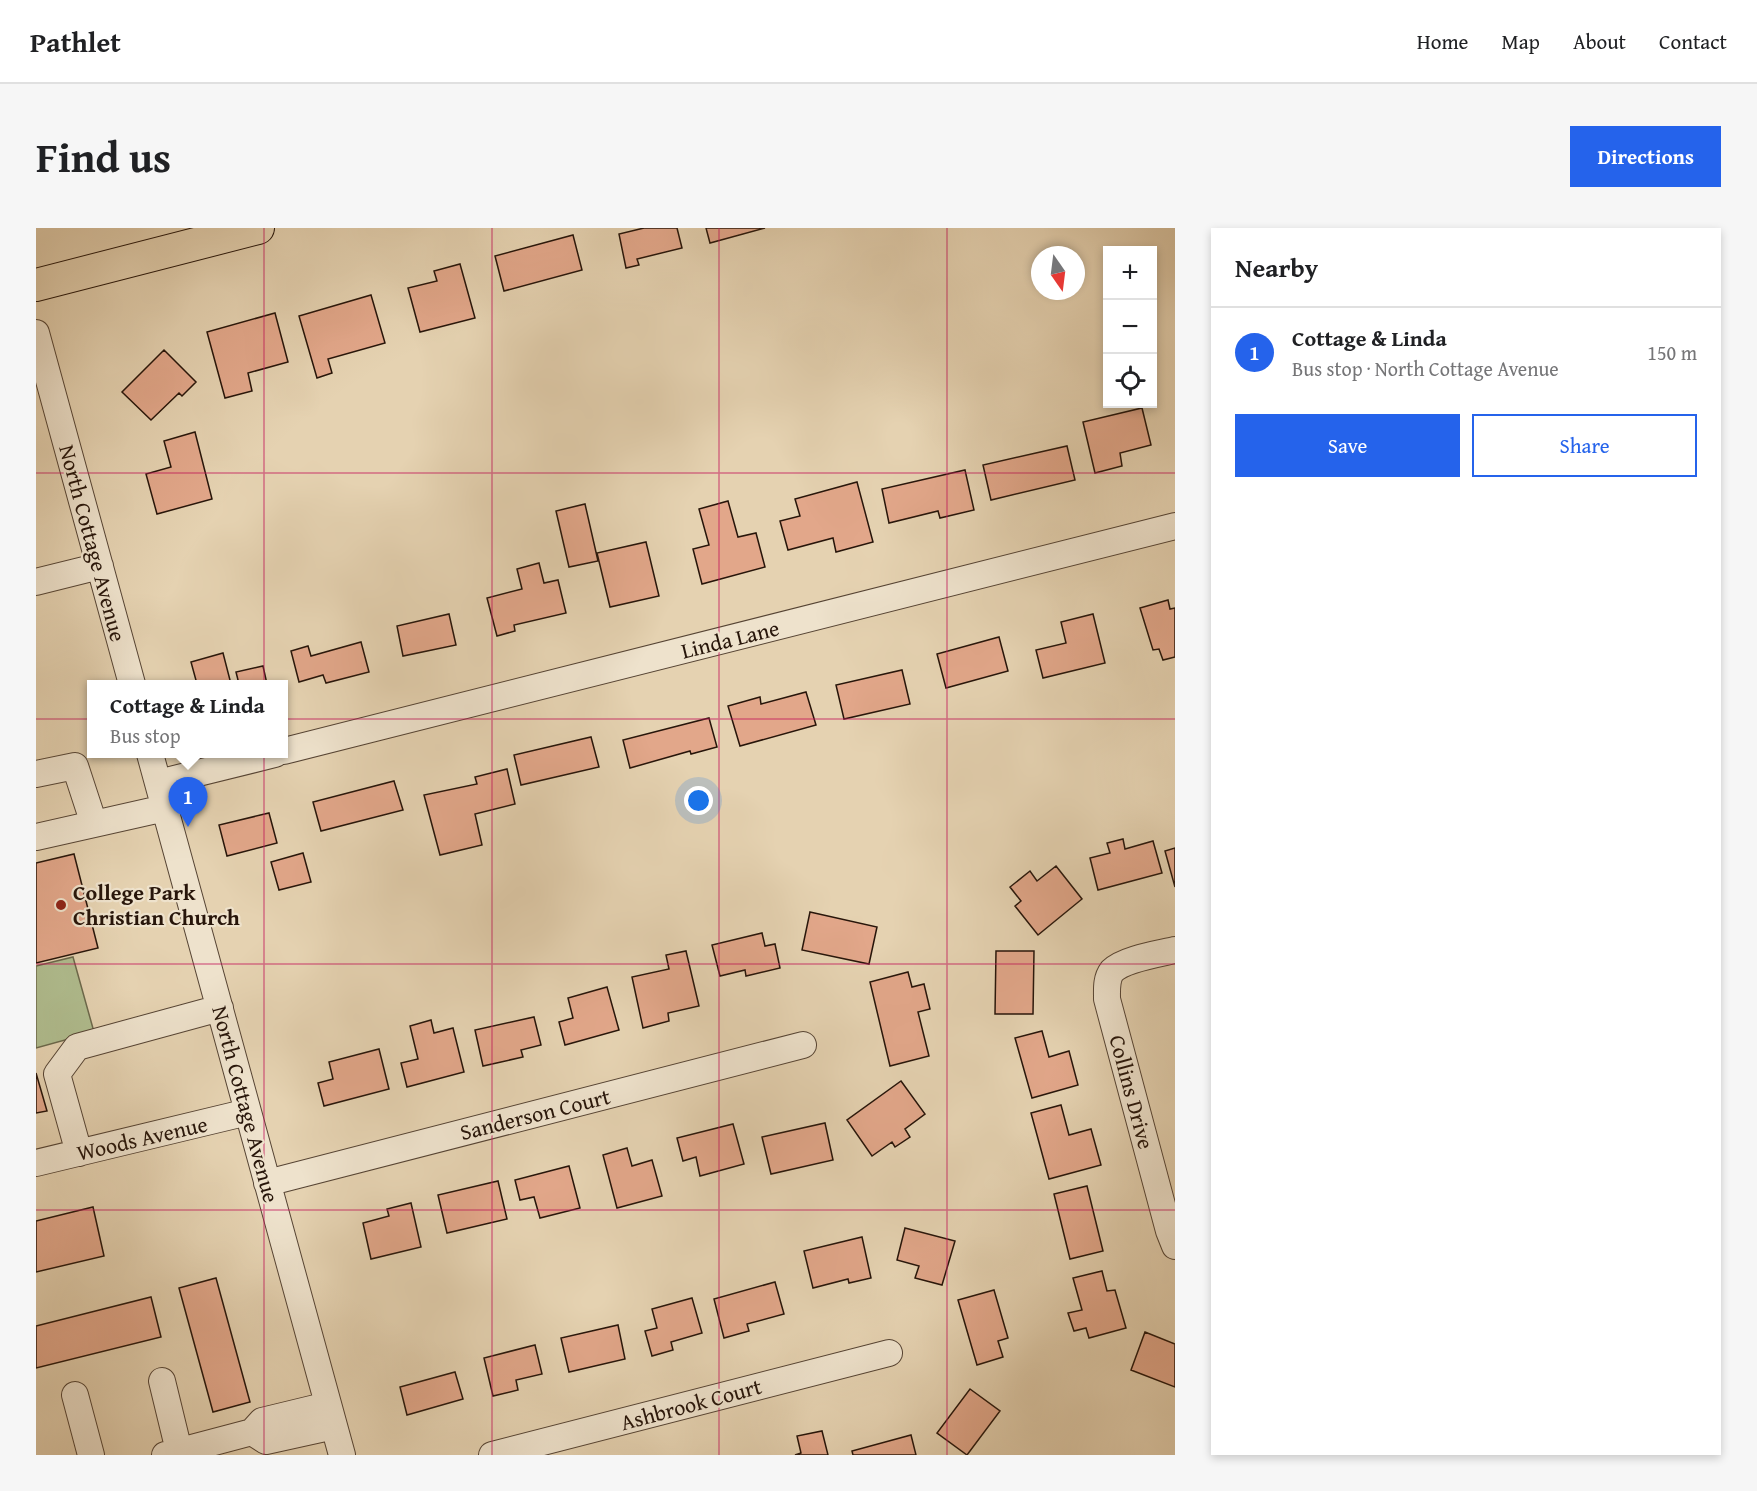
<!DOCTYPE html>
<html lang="en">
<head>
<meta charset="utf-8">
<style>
  body { margin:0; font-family:"Gentium Book Plus",serif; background:#f6f6f6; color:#202124 }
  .controls { position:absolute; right:18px; top:18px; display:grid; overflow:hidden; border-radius:0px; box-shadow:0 3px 9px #0003 }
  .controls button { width:54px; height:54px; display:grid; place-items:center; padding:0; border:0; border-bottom:2px solid #e0e0e0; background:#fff; color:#202124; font:30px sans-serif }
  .compass { position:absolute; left:995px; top:18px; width:54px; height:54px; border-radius:50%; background:#fff; box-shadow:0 3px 9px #0003; rotate:166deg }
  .you { position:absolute; left:663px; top:573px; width:21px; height:21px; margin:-15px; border:4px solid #fff; border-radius:50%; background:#1a73e8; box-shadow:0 0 0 9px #1a73e833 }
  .badge { display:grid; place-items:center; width:39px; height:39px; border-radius:50%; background:#2563eb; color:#fff; font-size:20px; font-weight:700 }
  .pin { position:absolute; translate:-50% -50px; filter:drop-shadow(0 2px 3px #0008) }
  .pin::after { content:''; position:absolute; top:32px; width:21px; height:18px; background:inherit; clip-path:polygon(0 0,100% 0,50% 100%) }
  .popup { position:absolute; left:51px; top:452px; width:201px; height:78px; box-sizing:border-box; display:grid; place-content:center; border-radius:0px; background:#fff; filter:drop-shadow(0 2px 4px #0005); font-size:20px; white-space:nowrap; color:#757577 }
  .popup b { font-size:22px; color:#202124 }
  .popup::after { content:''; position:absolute; left:50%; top:100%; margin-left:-12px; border:12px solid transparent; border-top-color:#fff }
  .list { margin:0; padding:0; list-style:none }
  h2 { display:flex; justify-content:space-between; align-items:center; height:78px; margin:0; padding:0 24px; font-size:26px }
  h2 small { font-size:20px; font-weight:400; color:#757577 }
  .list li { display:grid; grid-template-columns:39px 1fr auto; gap:18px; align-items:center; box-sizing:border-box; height:90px; padding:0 24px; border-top:2px solid #e0e0e0 }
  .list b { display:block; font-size:22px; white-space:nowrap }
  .list p { margin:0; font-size:20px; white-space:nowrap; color:#757577 }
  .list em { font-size:20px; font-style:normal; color:#757577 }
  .actions { display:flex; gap:12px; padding:18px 24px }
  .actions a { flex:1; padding:14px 0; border:2px solid #2563eb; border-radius:0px; text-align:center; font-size:21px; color:#2563eb }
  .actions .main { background:#2563eb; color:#fff }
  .icon { flex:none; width:33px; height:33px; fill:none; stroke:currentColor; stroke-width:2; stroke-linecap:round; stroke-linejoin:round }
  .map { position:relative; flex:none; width:1139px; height:1227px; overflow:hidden; border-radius:0px }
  header { display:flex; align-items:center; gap:36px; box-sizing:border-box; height:84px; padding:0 30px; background:#fff; border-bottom:2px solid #e0e0e0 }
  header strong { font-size:28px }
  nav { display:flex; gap:33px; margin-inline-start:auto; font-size:21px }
  .intro { display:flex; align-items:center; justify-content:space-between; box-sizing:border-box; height:144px; padding:0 36px }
  h1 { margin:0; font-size:42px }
  .button { padding:15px 27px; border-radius:0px; background:#2563eb; color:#fff; font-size:21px; font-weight:700 }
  main { display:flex; gap:36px; padding:0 36px }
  aside { flex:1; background:#fff; border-radius:0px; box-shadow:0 3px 9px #0003 }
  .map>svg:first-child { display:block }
  .green { fill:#b0bd8f; stroke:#6c694c; stroke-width:1.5 }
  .building { fill:#e2a78a; stroke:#27150a; stroke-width:1.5 }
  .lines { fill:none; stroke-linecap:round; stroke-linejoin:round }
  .minor-casing { stroke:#564434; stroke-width:28 }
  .major-casing { stroke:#27150a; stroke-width:34 }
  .minor { stroke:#eee2cc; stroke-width:26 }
  .major { stroke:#e5d2b1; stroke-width:32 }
  .grid { fill:none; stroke:#c2185b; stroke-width:1.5; stroke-opacity:0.55 }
  .poi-dot { fill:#8f2418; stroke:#eee2cc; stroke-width:2 }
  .labels { text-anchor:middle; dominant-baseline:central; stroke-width:4.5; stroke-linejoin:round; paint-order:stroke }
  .street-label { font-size:22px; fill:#27150a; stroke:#eee2cc }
  .poi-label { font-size:22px; font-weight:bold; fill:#27150a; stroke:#eee2cc; text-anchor:start }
</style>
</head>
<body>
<header>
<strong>Pathlet</strong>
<nav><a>Home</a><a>Map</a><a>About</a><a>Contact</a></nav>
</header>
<div class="intro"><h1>Find us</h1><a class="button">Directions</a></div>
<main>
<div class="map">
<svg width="1139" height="1227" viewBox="0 0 1139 1227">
  <rect width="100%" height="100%" fill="#e5d2b1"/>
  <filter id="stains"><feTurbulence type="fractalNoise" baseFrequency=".00333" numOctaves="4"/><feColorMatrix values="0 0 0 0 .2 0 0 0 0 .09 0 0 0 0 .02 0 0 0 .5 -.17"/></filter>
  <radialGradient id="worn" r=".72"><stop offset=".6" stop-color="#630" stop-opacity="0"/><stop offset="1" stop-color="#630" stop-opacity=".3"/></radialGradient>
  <path class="green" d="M37,729L58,804L0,820V738Z"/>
  <path class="building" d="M608,0H641L646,20L601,31L603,37L590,40L583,6Z
    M670,0H729L674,15Z
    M537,7L546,42L468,63L459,28Z
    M424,36L439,90L384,104L372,60L401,53L398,43Z
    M335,67L349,115L292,131L296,145L281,150L263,88Z
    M239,85L252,134L212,145L216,163L189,170L171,104Z
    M128,122L160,154L146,168L143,165L115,192L86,164Z
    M1106,180L1115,217L1084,225L1086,238L1059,245L1047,194Z
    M159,204L176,271L121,286L110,246L135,239L128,213Z
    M1031,218L1039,252L955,272L947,237Z
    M929,242L938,282L904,290L902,283L853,295L846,261Z
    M821,254L837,314L800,324L797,310L752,322L744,293L764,288L759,271Z
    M692,273L702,309L720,305L729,339L666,356L657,321L673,317L663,281Z
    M549,276L562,333L533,339L520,283Z
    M610,314L623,368L574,379L561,325Z
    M503,335L508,355L522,352L530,385L478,397L479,403L461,408L451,370L486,361L481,341Z
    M1132,372L1134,381L1139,380V429L1127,432L1123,421L1117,422L1104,380Z
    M413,386L420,417L367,428L361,398Z
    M1057,386L1069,435L1007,450L1000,422L1030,415L1025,394Z
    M963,409L972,443L910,460L901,426Z
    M325,414L333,444L290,455L287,447L263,454L255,423L272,418L275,428Z
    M187,425L195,456H161L155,434Z
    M227,438L231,456H203L200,444Z
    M866,442L874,476L808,491L800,457Z
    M770,464L780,497L704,518L692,478L724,469L725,476Z
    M673,490L681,519L655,526L654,523L594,540L587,512Z
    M555,509L563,539L485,557L478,527Z
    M471,541L479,576L439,586L446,617L404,627L388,567L441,556L439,549Z
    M358,553L367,582L285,603L277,574Z
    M233,585L241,615L191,628L183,597Z
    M1087,611L1089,621L1117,613L1126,645L1062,662L1054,630L1074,625L1071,615Z
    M1139,620V659L1129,623Z
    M267,625L275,654L243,662L235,634Z
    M38,626L62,720L0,735V635Z
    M1020,638L1046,671L1002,707L979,678L985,673L974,659L994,643L1001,653Z
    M774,684L841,699L833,736L766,722Z
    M726,705L729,718L739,716L744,740L710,748L709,742L684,748L676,717Z
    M650,723L663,778L632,785L633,793L607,800L596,749L633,741L630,727Z
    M960,723H998L997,786H959Z
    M872,744L876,759L888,756L894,781L882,784L893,828L854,838L834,754Z
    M571,759L583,802L529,817L523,794L537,790L532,770Z
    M498,789L505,817L485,822L487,829L447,838L439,802Z
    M395,792L398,805L417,800L428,844L371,859L365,835L382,831L374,798Z
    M1006,803L1013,829L1033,823L1042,857L996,870L979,810Z
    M343,821L353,861L288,878L282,855L297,851L293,834Z
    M0,845L11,883L0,885Z
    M865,853L889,886L869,901L874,909L859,919L856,914L836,928L811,892Z
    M1025,877L1033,907L1055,901L1065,937L1013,951L995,885Z
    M789,895L797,932L735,946L726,909Z
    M697,896L708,936L664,948L660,929L647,933L641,910Z
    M591,920L596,938L616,932L626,968L581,980L567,927Z
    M533,938L544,980L504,990L498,969L484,972L479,952Z
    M462,953L471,991L411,1005L402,967Z
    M1051,958L1067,1023L1034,1031L1018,966Z
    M375,975L385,1019L335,1031L327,995L353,988L351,981Z
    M57,979L68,1028L0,1044V993Z
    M869,1000L919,1013L906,1057L879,1050L883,1038L861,1032Z
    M826,1009L835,1050L813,1055L812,1051L777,1060L768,1023Z
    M1066,1043L1071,1063L1079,1062L1090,1100L1053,1110L1050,1100L1038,1103L1032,1085L1046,1082L1037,1050Z
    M180,1050L214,1174L177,1184L143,1060Z
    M739,1054L748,1086L711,1096L713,1103L688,1110L678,1071Z
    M958,1062L972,1110L962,1113L967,1129L941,1137L922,1072Z
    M115,1069L125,1109L0,1140V1098Z
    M656,1070L666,1105L635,1114L637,1122L616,1128L609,1103L621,1100L616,1081Z
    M582,1097L589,1131L533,1144L525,1110Z
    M1109,1104L1139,1116V1159L1095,1142Z
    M499,1117L506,1146L480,1152L482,1162L457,1168L448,1130Z
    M419,1144L427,1171L371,1187L364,1159Z
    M934,1161L964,1183L931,1227L901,1205Z
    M786,1203L792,1227H759L765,1225L761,1208Z
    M875,1207L880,1227H817L816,1223Z"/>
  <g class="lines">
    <defs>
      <path id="minor" d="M0,105L96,456
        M0,354L64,338
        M248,523L1139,298
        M114,526L306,1227
        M0,546L39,538L58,596
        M122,555L239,526
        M0,609L129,580
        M1139,722C1122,726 1088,731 1076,743C1070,751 1071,761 1071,771L1133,1003L1139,1018
        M43,925L21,846L41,819L184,780
        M0,935L212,884
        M231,955L767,817
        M126,1153L144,1227
        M39,1167L55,1227
        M216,1204L230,1213L298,1198
        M129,1227L216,1204L226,1193L292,1177
        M456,1227L853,1125"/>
      <path id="major" d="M0,57L222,0"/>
    </defs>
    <use href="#minor" class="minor-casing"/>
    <use href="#major" class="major-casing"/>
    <use href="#minor" class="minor"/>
    <use href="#major" class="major"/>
  </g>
  <path class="grid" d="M228,0V1227M456,0V1227M683,0V1227M911,0V1227M0,245H1139M0,491H1139M0,736H1139M0,982H1139"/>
  <circle class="poi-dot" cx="25" cy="677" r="6"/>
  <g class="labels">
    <g class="street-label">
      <text transform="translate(57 315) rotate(75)">North Cottage Avenue</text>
      <text transform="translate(694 411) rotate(-14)">Linda Lane</text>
      <text transform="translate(1096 864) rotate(75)">Collins Drive</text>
      <text transform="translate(210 876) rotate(75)">North Cottage Avenue</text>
      <text transform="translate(499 886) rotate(-14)">Sanderson Court</text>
      <text transform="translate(106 910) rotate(-13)">Woods Avenue</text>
      <text transform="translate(655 1176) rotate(-15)">Ashbrook Court</text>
    </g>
    <g class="poi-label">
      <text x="37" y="664">College Park<tspan x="37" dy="25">Christian Church</tspan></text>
    </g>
  </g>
  <rect width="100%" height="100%" filter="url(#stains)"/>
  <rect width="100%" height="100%" fill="url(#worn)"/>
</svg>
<div class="controls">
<button>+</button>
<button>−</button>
<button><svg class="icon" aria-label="locate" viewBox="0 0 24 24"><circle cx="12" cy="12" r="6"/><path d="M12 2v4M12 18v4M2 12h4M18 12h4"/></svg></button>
</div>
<svg class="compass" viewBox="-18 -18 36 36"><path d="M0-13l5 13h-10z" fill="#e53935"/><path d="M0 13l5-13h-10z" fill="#757577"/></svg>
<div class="you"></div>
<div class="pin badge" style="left:152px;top:599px">1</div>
<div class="popup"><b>Cottage &amp; Linda</b>Bus stop</div>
</div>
<aside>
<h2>Nearby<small></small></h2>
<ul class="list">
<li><span class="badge">1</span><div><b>Cottage &amp; Linda</b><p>Bus stop · North Cottage Avenue</p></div><em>150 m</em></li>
</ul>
<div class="actions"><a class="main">Save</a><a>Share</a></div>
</aside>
</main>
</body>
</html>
